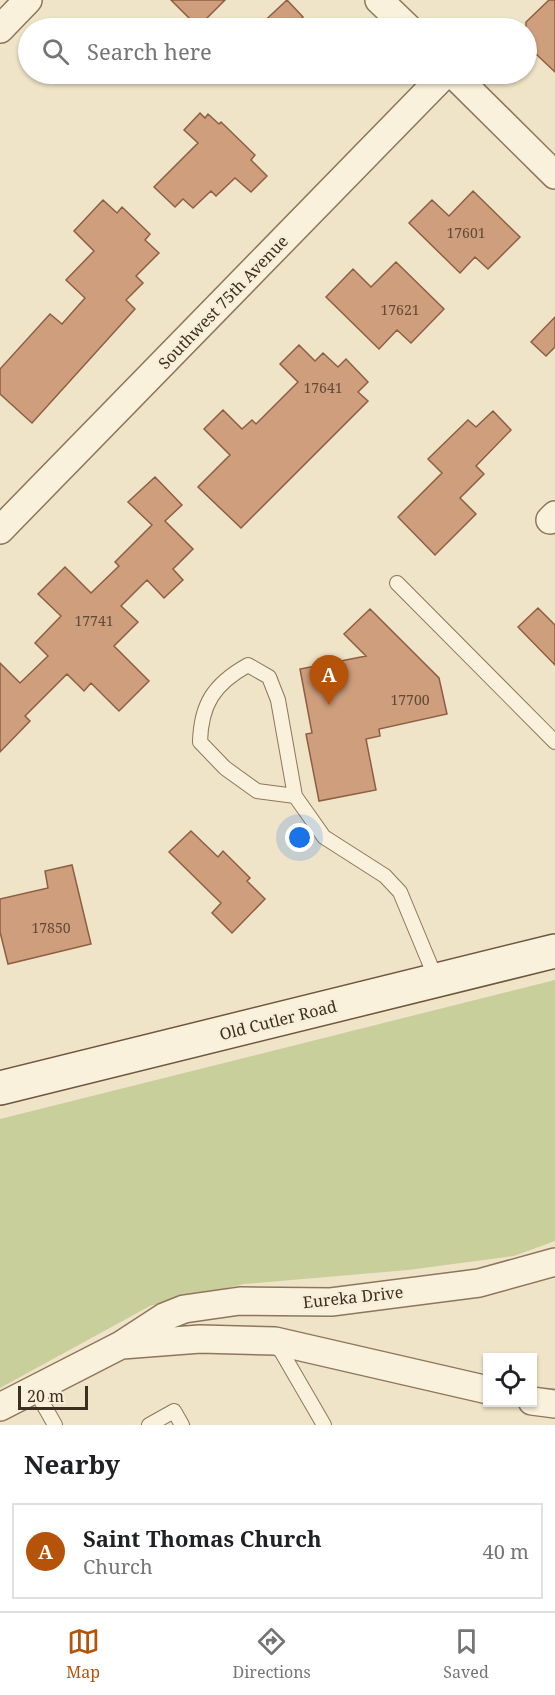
<!DOCTYPE html>
<html lang="en">
<head>
<meta charset="utf-8">
<style>
  body { margin:0; font-family:"Noto Serif",serif; background:#f6f6f6; color:#202124 }
  .controls { position:absolute; right:18px; bottom:18px; display:grid; overflow:hidden; border-radius:0px; box-shadow:0 2px 4px #0004 }
  .controls button { width:54px; height:54px; display:grid; place-items:center; padding:0; border:0; border-bottom:2px solid #e0e0e0; background:#fff; color:#202124; font:30px sans-serif }
  .scale { position:absolute; left:18px; bottom:15px; width:70px; box-sizing:border-box; padding-left:6px; border:3px solid #3d2e20; border-top:0; font-size:16px; line-height:21px; white-space:nowrap; color:#3d2e20; -webkit-text-stroke:4px #f7eed8; paint-order:stroke }
  .you { position:absolute; left:300px; top:838px; width:21px; height:21px; margin:-15px; border:4px solid #fff; border-radius:50%; background:#1a73e8; box-shadow:0 0 0 9px #1a73e833 }
  .badge { display:grid; place-items:center; width:39px; height:39px; border-radius:50%; background:#b45309; color:#fff; font-size:20px; font-weight:700 }
  .pin { position:absolute; translate:-50% -50px; filter:drop-shadow(0 2px 3px #0008) }
  .pin::after { content:''; position:absolute; top:32px; width:21px; height:18px; background:inherit; clip-path:polygon(0 0,100% 0,50% 100%) }
  .list { margin:0; padding:0; list-style:none }
  h2 { display:flex; justify-content:space-between; align-items:center; height:78px; margin:0; padding:0 24px; font-size:26px }
  h2 small { font-size:20px; font-weight:400; color:#757577 }
  .list li { display:grid; grid-template-columns:39px 1fr auto; gap:18px; align-items:center; box-sizing:border-box; height:96px; margin:0 12px 12px; padding:0 12px; border:2px solid #e0e0e0; border-radius:0px }
  .list b { display:block; font-size:22px; white-space:nowrap }
  .list p { margin:0; font-size:20px; white-space:nowrap; color:#757577 }
  .list em { font-size:20px; font-style:normal; color:#757577 }
  .icon { flex:none; width:33px; height:33px; fill:none; stroke:currentColor; stroke-width:2; stroke-linecap:round; stroke-linejoin:round }
  .map { position:relative; flex:none; width:555px; height:1425px; overflow:hidden }
  .search { position:absolute; background:#fff; box-shadow:0 2px 4px #0004; left:18px; right:18px; top:18px; height:66px; display:flex; align-items:center; gap:15px; box-sizing:border-box; padding:0 21px; border-radius:33px; color:#757577; font-size:22px }
  .sheet { height:186px; background:#fff }
  nav { display:flex; justify-content:space-around; align-items:center; box-sizing:border-box; height:84px; border-top:2px solid #e0e0e0; background:#fff; font-size:16px; color:#757577 }
  nav a { display:grid; justify-items:center; gap:3px }
  nav .on { color:#b45309 }
  .map>svg:first-child { display:block }
  .green { fill:#c9cf9b }
  .building { fill:#cf9f7d; stroke:#8d5f41; stroke-width:1.5 }
  .lines { fill:none; stroke-linecap:round; stroke-linejoin:round }
  .lane-casing { stroke:#8d765c; stroke-width:16 }
  .street-casing { stroke:#8d765c; stroke-width:30 }
  .secondary-casing { stroke:#6f573f; stroke-width:36 }
  .lane { stroke:#faf1dc; stroke-width:14 }
  .street { stroke:#faf1dc; stroke-width:27 }
  .secondary { stroke:#faf1dc; stroke-width:33 }
  .labels { text-anchor:middle; dominant-baseline:central; stroke-width:5; stroke-linejoin:round; paint-order:stroke }
  .number-label { font-size:14px; fill:#624a37 }
  .street-label { font-size:16px; fill:#3d2e20; stroke:#f7eed8 }
</style>
</head>
<body>
<div class="map">
<svg width="555" height="1425" viewBox="0 0 555 1425">
  <rect width="100%" height="100%" fill="#f0e4c8"/>
  <path class="green" d="M555,980V1241L514,1256L408,1270L244,1284L150,1306L0,1388V1119Z"/>
  <path class="building" d="M171,0H225L198,27Z
    M287,0L303,17L291,28H257Z
    M549,0H555V72L536,54L526,66V22Z
    M200,113L205,118L208,114L219,124L221,122L255,155L251,160L267,176L251,192L235,178L216,196L211,191L193,208L183,199L175,207L154,187L198,143L184,130Z
    M473,191L520,237L488,269L475,257L460,273L409,223L432,200L449,216Z
    M103,200L117,213L122,207L150,234L145,240L159,253L136,276L143,283L126,300L135,309L32,423L0,394V369L50,314L62,324L85,298L66,280L94,251L74,231Z
    M396,262L444,309L411,343L397,330L379,349L326,297L353,269L371,287Z
    M555,317V347L546,356L531,342Z
    M299,345L315,361L323,353L338,367L346,359L368,382L358,392L368,401L241,528L198,487L230,455L204,429L223,410L242,429L252,420L256,424L298,382L280,364Z
    M493,411L511,430L476,466L484,474L460,498L476,514L435,555L398,517L442,473L428,459L468,420L476,427Z
    M155,477L182,505L165,521L193,549L173,569L183,580L164,598L147,580L121,606L138,622L114,646L149,681L119,711L91,683L84,691L67,674L25,716L30,721L0,752V663L20,683L48,656L35,643L61,616L38,594L65,567L91,593L119,566L115,562L152,525L128,502Z
    M538,608L555,625V665L518,627Z
    M370,609L439,678L447,714L379,729L380,736L366,739L376,790L319,801L306,734L312,733L300,669L366,656L344,634Z
    M191,831L218,857L223,851L250,878L247,881L265,899L232,933L212,913L221,903L169,852Z
    M72,865L91,944L8,964L0,932V899L48,888L45,871Z"/>
  <g class="lines">
    <defs>
      <path id="lane" d="M397,583L555,742
        M295,796L257,791L225,768L200,742C201,704 214,684 248,665L269,677L278,700L295,796L324,837L385,876L400,892L437,981
        M277,1344L324,1425
        M34,1388L55,1425
        M149,1425L174,1411L182,1425"/>
      <path id="street" d="M379,0L408,28
        M0,29L28,0
        M453,74L555,175
        M550,520L555,515
        M0,530L445,74
        M122,1345L200,1339L275,1341L488,1390
        M532,1401L555,1404
        M0,1407L121,1345L164,1317L184,1309L240,1301L331,1302L479,1283L555,1262"/>
      <path id="secondary" d="M0,1088L555,951"/>
    </defs>
    <use href="#lane" class="lane-casing"/>
    <use href="#street" class="street-casing"/>
    <use href="#secondary" class="secondary-casing"/>
    <use href="#lane" class="lane"/>
    <use href="#street" class="street"/>
    <use href="#secondary" class="secondary"/>
  </g>
  <g class="labels">
    <g class="number-label">
      <text x="466" y="232">17601</text>
      <text x="400" y="309">17621</text>
      <text x="323" y="387">17641</text>
      <text x="94" y="620">17741</text>
      <text x="410" y="699">17700</text>
      <text x="51" y="927">17850</text>
    </g>
    <g class="street-label">
      <text transform="translate(223 302) rotate(-46)">Southwest 75th Avenue</text>
      <text transform="translate(278 1020) rotate(-14)">Old Cutler Road</text>
      <text transform="translate(353 1297) rotate(-6)">Eureka Drive</text>
    </g>
  </g>
</svg>
<div class="controls">
<button><svg class="icon" aria-label="locate" viewBox="0 0 24 24"><circle cx="12" cy="12" r="6"/><path d="M12 2v4M12 18v4M2 12h4M18 12h4"/></svg></button>
</div>
<div class="scale">20 m</div>
<div class="you"></div>
<div class="pin badge" style="left:329px;top:705px">A</div>
<div class="search"><svg class="icon" aria-label="search" viewBox="0 0 24 24"><circle cx="10" cy="10" r="6"/><path d="M15 15l6 6"/></svg>Search here</div>
</div>
<section class="sheet">
<h2>Nearby<small></small></h2>
<ul class="list">
<li><span class="badge">A</span><div><b>Saint Thomas Church</b><p>Church</p></div><em>40 m</em></li>
</ul>
</section>
<nav>
<a class="on"><svg class="icon" aria-label="map" viewBox="0 0 24 24"><path d="M3 6l6-2 6 2 6-2v14l-6 2-6-2-6 2zM9 4v14M15 6v14"/></svg>Map</a>
<a><svg class="icon" aria-label="directions" viewBox="0 0 24 24"><path d="M12 3l9 9-9 9-9-9zM9 14v-3h6M13 9l2 2-2 2"/></svg>Directions</a>
<a><svg class="icon" aria-label="saved" viewBox="0 0 24 24"><path d="M7 4h10v16l-5-4-5 4z"/></svg>Saved</a>
</nav>
</body>
</html>
